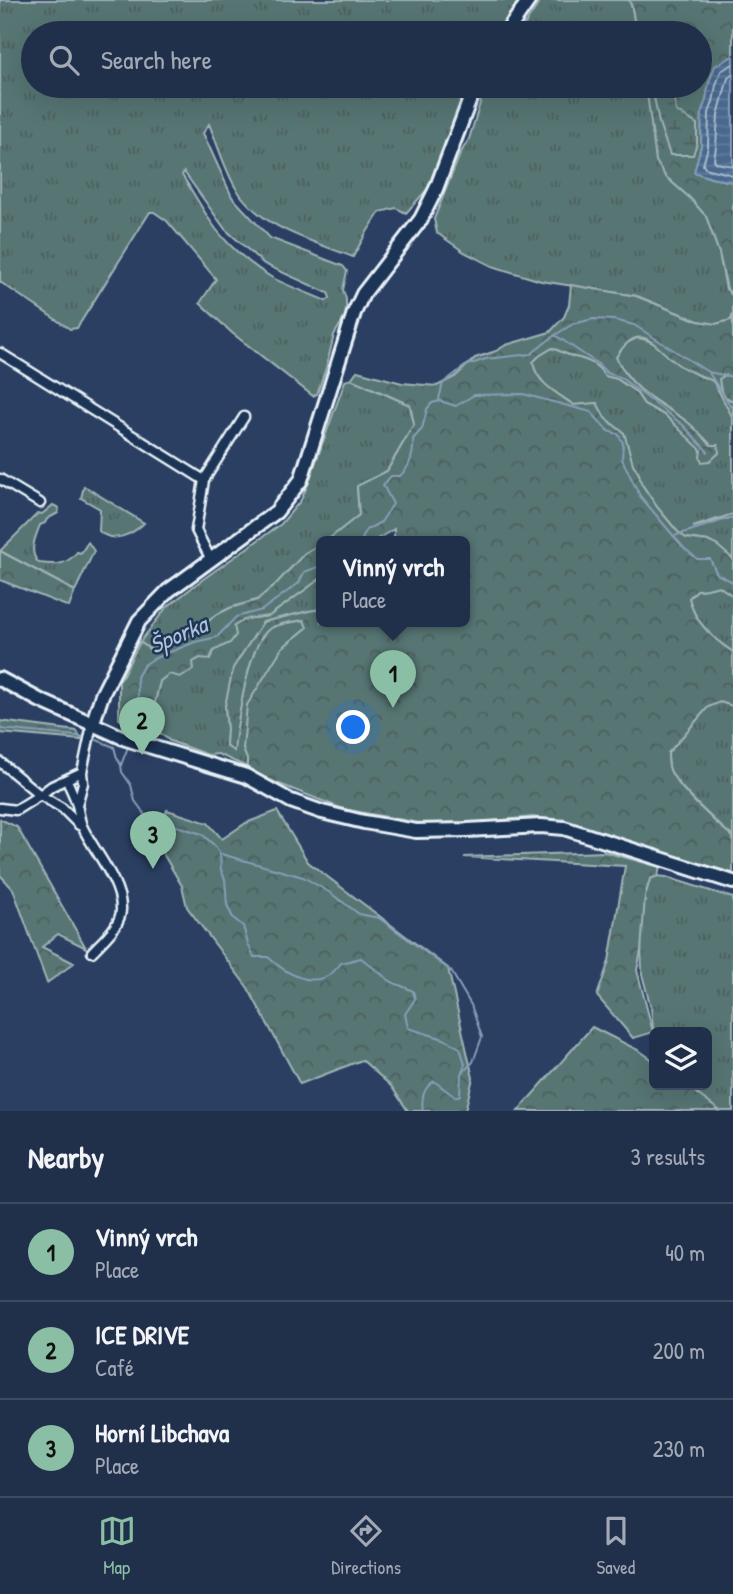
<!DOCTYPE html>
<html lang="en">
<head>
<meta charset="utf-8">
<style>
  body { margin:0; font-family:"Patrick Hand",sans-serif; background:#283751; color:#f1f3f6 }
  .controls { position:absolute; right:21px; bottom:21px; display:grid; overflow:hidden; border-radius:10px; box-shadow:0 7px 28px #0002 }
  .controls button { width:63px; height:63px; display:grid; place-items:center; padding:0; border:0; border-bottom:2px solid #3d4a62; background:#202f4a; color:#f1f3f6; font:35px sans-serif }
  .you { position:absolute; left:354px; top:728px; width:24px; height:24px; margin:-18px; border:5px solid #fff; border-radius:50%; background:#1a73e8; box-shadow:0 0 0 10px #1a73e833 }
  .badge { display:grid; place-items:center; width:46px; height:46px; border-radius:50%; background:#8abfa5; color:#111; font-size:23px; font-weight:700 }
  .pin { position:absolute; translate:-50% -58px; filter:drop-shadow(0 2px 4px #0008) }
  .pin::after { content:''; position:absolute; top:37px; width:24px; height:21px; background:inherit; clip-path:polygon(0 0,100% 0,50% 100%) }
  .popup { position:absolute; left:316px; top:536px; width:154px; height:91px; box-sizing:border-box; display:grid; place-content:center; border-radius:10px; background:#202f4a; filter:drop-shadow(0 2px 5px #0005); font-size:23px; white-space:nowrap; color:#a2a9b5 }
  .popup b { font-size:26px; color:#f1f3f6 }
  .popup::after { content:''; position:absolute; left:50%; top:100%; margin-left:-14px; border:14px solid transparent; border-top-color:#202f4a }
  .list { margin:0; padding:0; list-style:none }
  h2 { display:flex; justify-content:space-between; align-items:center; height:91px; margin:0; padding:0 28px; font-size:30px }
  h2 small { font-size:23px; font-weight:400; color:#a2a9b5 }
  .list li { display:grid; grid-template-columns:46px 1fr auto; gap:21px; align-items:center; box-sizing:border-box; height:98px; padding:0 28px; border-top:2px solid #3d4a62 }
  .list b { display:block; font-size:26px; white-space:nowrap }
  .list p { margin:0; font-size:23px; white-space:nowrap; color:#a2a9b5 }
  .list em { font-size:23px; font-style:normal; color:#a2a9b5 }
  .icon { flex:none; width:38px; height:38px; fill:none; stroke:currentColor; stroke-width:2; stroke-linecap:round; stroke-linejoin:round }
  .map { position:relative; flex:none; width:733px; height:1111px; overflow:hidden }
  .search { position:absolute; background:#202f4a; box-shadow:0 7px 28px #0002; left:21px; right:21px; top:21px; height:77px; display:flex; align-items:center; gap:18px; box-sizing:border-box; padding:0 24px; border-radius:38px; color:#a2a9b5; font-size:26px }
  .sheet { height:385px; background:#202f4a }
  nav { display:flex; justify-content:space-around; align-items:center; box-sizing:border-box; height:98px; border-top:2px solid #3d4a62; background:#202f4a; font-size:19px; color:#a2a9b5 }
  nav a { display:grid; justify-items:center; gap:4px }
  nav .on { color:#8abfa5 }
  .map>svg:first-child { display:block }
  .grass { fill:url(#grass-tufts); stroke:#a0b3b6; stroke-width:2; fill-rule:evenodd }
  .forest { fill:url(#forest-crowns); stroke:#a0b3b6; stroke-width:2 }
  .wetland { fill:url(#wetland-marsh); stroke:#a0b3b6; stroke-width:2 }
  .water { fill:url(#water-rules); stroke:#889eb8; stroke-width:2 }
  .lines { fill:none; stroke-linecap:round; stroke-linejoin:round }
  .shore { stroke:#a8bacd; stroke-width:2 }
  .stream { stroke:#889eb8; stroke-width:2 }
  .street-casing { stroke:#e8f1f8; stroke-width:13 }
  .secondary-casing { stroke:#e8f1f8; stroke-width:18 }
  .street { stroke:#1d3557; stroke-width:8 }
  .secondary { stroke:#1d3557; stroke-width:12 }
  .labels { text-anchor:middle; dominant-baseline:central; stroke-width:5; stroke-linejoin:round; paint-order:stroke }
  .water-label { font-size:24px; font-style:italic; fill:#b0c1d3; stroke:#1d3557 }
</style>
</head>
<body>
<div class="map">
<svg width="733" height="1111" viewBox="0 0 733 1111">
  <defs>
    <pattern id="grass-tufts" width="24" height="20" patternUnits="userSpaceOnUse" patternTransform="scale(1.75)"><rect width="24" height="20" fill="#577573"/><path d="M3 7l-1-3M5 7V3M7 7l1-3M15 17l-1-3M17 17v-4M19 17l1-3" fill="none" stroke="#4e5e5e"/></pattern>
    <pattern id="forest-crowns" width="20" height="18" patternUnits="userSpaceOnUse" patternTransform="scale(1.75)"><rect width="20" height="18" fill="#577573"/><path d="M2 6a3 3 0 1 1 6 0M12 15a3 3 0 1 1 6 0" fill="none" stroke="#4e5e5e"/></pattern>
    <pattern id="wetland-marsh" width="20" height="14" patternUnits="userSpaceOnUse" patternTransform="scale(1.75)"><rect width="20" height="14" fill="#577573"/><path d="M1 5h8M5 5V1M11 12h8M15 12V8" fill="none" stroke="#4e5e5e"/></pattern>
    <pattern id="water-rules" width="6" height="5" patternUnits="userSpaceOnUse" patternTransform="scale(1.75)"><rect width="6" height="5" fill="#48678d"/><path d="M0 2.5h6" fill="none" stroke="#627d9e"/></pattern>
  </defs>
  <rect width="100%" height="100%" fill="#2a3f62"/>
  <filter id="ink" filterUnits="userSpaceOnUse"><feTurbulence type="fractalNoise" baseFrequency=".0143" numOctaves="2"/><feDisplacementMap in="SourceGraphic" scale="14" xChannelSelector="R" yChannelSelector="G"/><feConvolveMatrix kernelMatrix="1 2 1 2 8 2 1 2 1" color-interpolation-filters="sRGB"/></filter>
  <g filter="url(#ink)">
    <path class="grass" d="M0,0H525L502,33H33V86H470L432,184L406,213L396,208L380,212L365,235L353,257C313,241 262,229 237,190C225,171 218,145 209,124L203,133L232,197L270,238L343,266L347,271L343,290L346,299V315L334,335L326,368L317,394L313,396L232,333L200,303L216,279L167,221L154,212H150L77,328L70,329L0,282ZM184,172L225,229L264,264L328,293L330,298L326,301C309,293 287,286 271,277C249,264 225,243 211,222C201,207 192,190 182,175Z
      M541,0H629L632,7L636,33H519Z
      M489,86H646L652,121L665,176L690,198L706,216L719,253L726,289L733,296V314L731,320L716,324L698,321L637,296L541,281L492,266L464,252L437,233L434,219L461,152L469,139L481,100Z
      M637,338C660,341 663,354 680,365C684,368 696,375 700,376C706,379 706,376 711,380C716,382 719,389 722,393L720,387L719,379L725,375L733,377V401L722,395L733,418V514L693,527L733,517V559L708,541L686,538L677,531L657,507L641,483L639,474L633,464L624,433L605,418L597,403L574,405L545,385L534,370L533,362L539,356L552,348C560,351 568,355 575,357C588,360 598,364 605,376L617,379L636,392L644,404L666,416L702,450L711,445C702,436 692,425 682,418C654,400 630,388 616,357L624,344Z
      M351,379L410,405L414,424L387,471L357,487L359,515L330,539L321,542V544L305,553L276,584L257,600L230,608L214,616L199,631L172,645L149,649L140,642L166,608L199,582L281,524L301,500L308,484L345,381Z
      M84,486L144,523C132,535 113,544 99,531L100,509L81,498Z
      M53,505L59,508L58,513L47,519L45,523L40,525C35,538 28,552 39,563C56,565 66,566 77,552L81,553L88,542L94,551L75,591L0,551L38,513L42,514Z
      M321,578V609L309,611L263,622L225,706L227,729L226,746L233,750C239,723 246,647 268,630C276,623 294,622 305,620L308,627L282,648L243,749L247,759V767L218,754L208,755L170,741L160,733L152,722V711L160,681L169,674L200,658L211,654L214,650L220,648L233,626L246,619L269,616Z
      M719,586L733,596V652C713,639 694,622 689,598L697,590L707,589Z
      M720,702L733,706V837C718,824 677,787 670,770C668,765 668,758 668,753L708,707Z
      M656,876L666,877L733,898V1111H720L683,1085H707V1032H654V1038L651,1008L642,974L641,938L645,896L650,879Z"/>
    <path class="forest" d="M629,0H733V56L716,66L709,83L706,100L702,111L701,146L695,172L711,178L733,182V296L727,289L719,253L706,216L690,198L665,176L656,161L646,86H700V33H636L632,7Z
      M571,285L636,296L698,321L716,324L731,320L733,314V377L725,375L719,379C720,389 722,398 733,401V418L713,381C703,376 692,373 682,367C657,353 643,314 616,357C629,387 655,401 682,418C692,424 702,436 711,445H718L719,453L710,461L702,462L700,457L701,450L666,416L644,404L636,392L617,379L605,376C598,364 588,360 575,357C568,355 560,351 552,348L539,356L533,362C536,383 558,394 574,405L597,403L605,418L624,433L633,464L639,474L641,483L657,507L677,531L686,538L708,541L718,546L733,559V596L719,586L707,589L697,590L689,598C694,622 713,639 733,652V706L720,702L708,707L668,753C668,758 668,765 670,770C677,788 717,824 733,837V873L593,833L569,824L533,817L461,824H425L343,809L264,778L247,767V759L243,749L247,705L282,648L307,628L304,620C294,622 276,623 268,630C248,646 237,724 234,751L226,746L227,729L225,706L233,668L263,622L309,611L321,609V622H465V542H394V529L372,542H325L359,515L357,486L387,471L414,424L410,405L351,379L357,371L402,383L437,386L455,377L475,358L496,351L506,345L550,332L564,317L569,305Z
      M321,544V578L269,616L246,619L234,626L236,635L230,643L214,650L210,659L200,658L193,662L194,669L180,677L169,674L160,681L153,711L152,722L160,733L119,719V682L140,642L149,649L172,644L199,631L214,616L230,608L257,600L276,584L305,553Z
      M0,551L75,591L69,607L0,580Z
      M0,721L77,731L82,740L0,733Z
      M167,810L208,823L222,839L246,823L277,811L308,862L448,968L473,1078L465,1111H408L391,1086L362,1060L300,1084L248,988L187,907L182,886L155,840Z
      M0,819L17,827L86,948L58,934L42,947L74,963L47,983L13,889L0,875Z
      M605,852L660,867L658,876L650,879L645,896L641,951L637,970L653,1032L633,1038L597,996L609,961L625,866L464,857Z
      M592,1027L640,1051L654,1061V1085H685L720,1111H518Z"/>
    <path class="wetland" d="M652,86H672L676,111L697,124V143L693,155H670L659,123Z"/>
    <path class="water" d="M733,56V182L711,178L694,172L701,146L702,111L706,100L709,83L715,66Z"/>
    <g class="lines">
      <path class="shore" d="M733,64L721,71L716,85L713,102L709,113L708,147L703,165L705,168L733,175
        M733,74L728,78L718,115L716,147L714,160L716,163L733,166"/>
      <path class="stream" d="M555,335L598,364L607,373L620,377L683,425L708,452
        M708,372C717,384 723,397 733,408
        M439,399L443,383L465,366L486,359L531,354L555,335L573,324L593,319L614,320L634,325L708,372L733,377
        M674,536L733,517
        M361,542L366,530L381,522L393,504L383,485L391,476H400C410,467 414,454 413,439L422,429L427,409L432,403L440,401L456,406L474,395L523,394L591,412L608,431L618,434L623,443L622,459L640,496L683,547L697,559H710L717,574L733,582
        M0,729L86,737
        M132,735L139,716L137,677L144,665L153,659L195,642L217,637L236,617L262,610L299,583L304,572L321,566
        M92,738L114,747L117,758L121,765
        M128,747L121,765L122,772L131,785L135,801L149,820L167,823L202,834L215,846L220,854L221,870L225,879L227,905L233,918L243,926L248,944L254,957H268C290,977 320,993 341,963L361,958L390,981L413,991L415,999L405,1014L408,1028L444,1039L460,1048L465,1064L461,1074L460,1095L455,1097L434,1081C423,1089 421,1098 423,1111
        M221,854L303,877L329,892L359,914L379,918L451,971L471,1005L482,1037L473,1062L463,1072"/>
      <defs>
        <path id="street" d="M0,353L204,480L196,530L211,560
          M0,479L40,503
          M204,480L244,417
          M0,762L40,795L52,786L82,772L92,725
          M67,780C70,788 75,797 77,805C79,813 79,818 82,826C93,850 121,881 121,908C122,925 102,941 92,952
          M77,805L83,783L82,772
          M0,808L16,810L40,795L62,808L79,825"/>
        <path id="secondary" d="M506,33L529,0
          M0,679L39,700L126,739L246,776L291,801L322,812L364,822L416,831L467,830L541,826L564,828L733,882
          M92,725L102,695L139,621L168,591L276,512L301,480L354,313L363,294L421,219L436,189L470,99L477,86"/>
      </defs>
      <use href="#street" class="street-casing"/>
      <use href="#secondary" class="secondary-casing"/>
      <use href="#street" class="street"/>
      <use href="#secondary" class="secondary"/>
    </g>
  </g>
  <g class="labels">
    <g class="water-label">
      <text transform="translate(178 634) rotate(-23)">Šporka</text>
    </g>
  </g>
</svg>
<div class="controls">
<button><svg class="icon" aria-label="layers" viewBox="0 0 24 24"><path d="M12 4l9 5-9 5-9-5zM3 14l9 5 9-5"/></svg></button>
</div>
<div class="you"></div>
<div class="pin badge" style="left:393px;top:708px">1</div>
<div class="popup"><b>Vinný vrch</b>Place</div>
<div class="pin badge" style="left:142px;top:755px">2</div>
<div class="pin badge" style="left:153px;top:869px">3</div>
<div class="search"><svg class="icon" aria-label="search" viewBox="0 0 24 24"><circle cx="10" cy="10" r="6"/><path d="M15 15l6 6"/></svg>Search here</div>
</div>
<section class="sheet">
<h2>Nearby<small>3 results</small></h2>
<ul class="list">
<li><span class="badge">1</span><div><b>Vinný vrch</b><p>Place</p></div><em>40 m</em></li>
<li><span class="badge">2</span><div><b>ICE DRIVE</b><p>Café</p></div><em>200 m</em></li>
<li><span class="badge">3</span><div><b>Horní Libchava</b><p>Place</p></div><em>230 m</em></li>
</ul>
</section>
<nav>
<a class="on"><svg class="icon" aria-label="map" viewBox="0 0 24 24"><path d="M3 6l6-2 6 2 6-2v14l-6 2-6-2-6 2zM9 4v14M15 6v14"/></svg>Map</a>
<a><svg class="icon" aria-label="directions" viewBox="0 0 24 24"><path d="M12 3l9 9-9 9-9-9zM9 14v-3h6M13 9l2 2-2 2"/></svg>Directions</a>
<a><svg class="icon" aria-label="saved" viewBox="0 0 24 24"><path d="M7 4h10v16l-5-4-5 4z"/></svg>Saved</a>
</nav>
</body>
</html>
